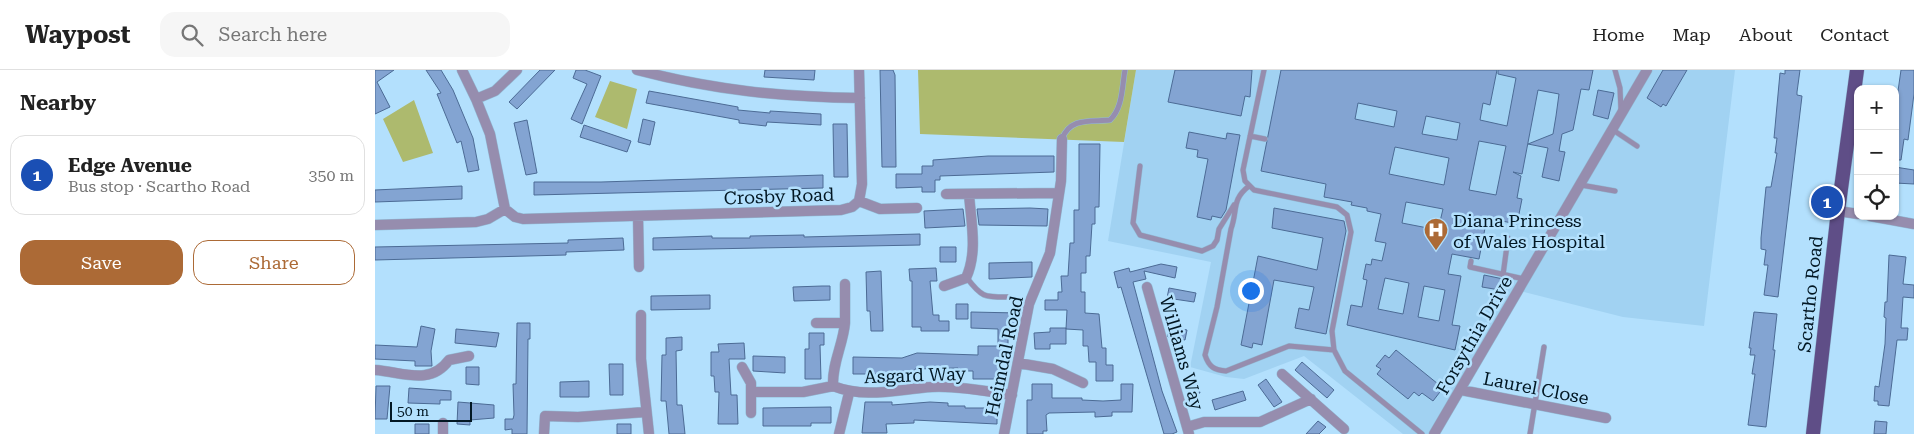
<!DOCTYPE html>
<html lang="en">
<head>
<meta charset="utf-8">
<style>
  body { margin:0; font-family:"Roboto Serif",serif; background:#f6f6f6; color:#222 }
  .controls { position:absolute; right:15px; top:15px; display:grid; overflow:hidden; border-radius:10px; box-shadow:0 1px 4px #0004 }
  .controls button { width:45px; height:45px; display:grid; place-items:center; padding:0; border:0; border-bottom:1px solid #e0e0e0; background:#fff; color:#222; font:25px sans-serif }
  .scale { position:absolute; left:15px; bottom:12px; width:82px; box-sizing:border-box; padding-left:5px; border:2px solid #021723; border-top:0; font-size:14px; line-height:18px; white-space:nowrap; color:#021723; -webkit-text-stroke:4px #b3e0fd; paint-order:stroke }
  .you { position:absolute; left:875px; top:220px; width:18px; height:18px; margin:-12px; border:4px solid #fff; border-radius:50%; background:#1a73e8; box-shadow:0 0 0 8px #1a73e833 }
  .badge { display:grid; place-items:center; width:32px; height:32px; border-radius:50%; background:#ac6a36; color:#fff; font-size:16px; font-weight:700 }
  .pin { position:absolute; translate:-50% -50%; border:2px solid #fff; box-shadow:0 1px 5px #0006 }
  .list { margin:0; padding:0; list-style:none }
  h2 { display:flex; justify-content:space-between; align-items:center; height:65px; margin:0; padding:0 20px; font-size:21px }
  h2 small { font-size:16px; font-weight:400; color:#767676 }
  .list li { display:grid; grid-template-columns:32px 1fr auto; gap:15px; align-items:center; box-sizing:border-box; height:80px; margin:0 10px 10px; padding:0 10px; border:1px solid #e0e0e0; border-radius:15px }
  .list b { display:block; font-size:19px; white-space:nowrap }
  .list p { margin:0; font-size:16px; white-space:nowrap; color:#767676 }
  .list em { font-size:16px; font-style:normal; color:#767676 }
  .actions { display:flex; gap:10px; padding:15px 20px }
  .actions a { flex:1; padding:11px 0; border:1px solid #ac6a36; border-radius:15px; text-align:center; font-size:18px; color:#ac6a36 }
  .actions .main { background:#ac6a36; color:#fff }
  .icon { flex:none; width:28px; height:28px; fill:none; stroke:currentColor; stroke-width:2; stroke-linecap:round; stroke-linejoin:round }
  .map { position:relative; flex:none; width:1539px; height:364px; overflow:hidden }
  header { display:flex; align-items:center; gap:30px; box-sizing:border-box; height:70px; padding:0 25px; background:#fff; border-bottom:1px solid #e0e0e0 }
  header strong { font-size:24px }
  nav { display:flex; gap:28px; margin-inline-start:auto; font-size:18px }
  .search { width:350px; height:45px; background:#f6f6f6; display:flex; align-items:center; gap:12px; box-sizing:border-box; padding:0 18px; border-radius:15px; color:#767676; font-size:19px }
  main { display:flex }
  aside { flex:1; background:#fff }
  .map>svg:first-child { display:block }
  .built { fill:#a1d2f2 }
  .green { fill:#adba6e }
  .building { fill:#83a4d2; stroke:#4c6b95; fill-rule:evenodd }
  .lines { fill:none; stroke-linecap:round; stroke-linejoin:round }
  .service-casing { stroke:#93bcd6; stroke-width:6 }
  .minor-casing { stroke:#93bcd6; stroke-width:11 }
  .primary-casing { stroke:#93bcd6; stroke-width:15 }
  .service { stroke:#968dae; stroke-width:5 }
  .minor { stroke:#968dae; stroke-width:10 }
  .primary { stroke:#5f4e87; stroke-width:14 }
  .labels { text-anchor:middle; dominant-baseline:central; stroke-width:5; stroke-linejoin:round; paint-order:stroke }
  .street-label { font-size:18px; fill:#021723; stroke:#b3e0fd }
  .poi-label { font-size:18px; fill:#021723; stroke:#b3e0fd; text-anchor:start }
</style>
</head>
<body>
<header>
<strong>Waypost</strong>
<div class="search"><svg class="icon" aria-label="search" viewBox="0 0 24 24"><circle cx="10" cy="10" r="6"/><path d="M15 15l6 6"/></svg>Search here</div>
<nav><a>Home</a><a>Map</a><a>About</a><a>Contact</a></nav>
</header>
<main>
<aside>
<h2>Nearby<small></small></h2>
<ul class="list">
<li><span class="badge" style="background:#1a4fb4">1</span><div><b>Edge Avenue</b><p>Bus stop · Scartho Road</p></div><em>350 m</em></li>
</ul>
<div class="actions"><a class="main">Save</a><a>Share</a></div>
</aside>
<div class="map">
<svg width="1539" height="364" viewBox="0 0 1539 364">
  <rect width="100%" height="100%" fill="#b3e0fd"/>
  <path class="built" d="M761,0H1360L1329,256L1248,247L1145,221L1059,364H1028L929,286L869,309L851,307L815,297L836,192L733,171Z"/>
  <path class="green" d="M543,0H761L749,72L545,64Z
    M235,11L262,19L252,59L220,47Z
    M39,30L58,83L28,92L8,49Z"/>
  <path class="building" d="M0,0H19L2,12L15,37L0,44Z
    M51,0H66L78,20L98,68L104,100L93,102L86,71L82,73L62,24L66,23Z
    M165,0H180L142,39L134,32Z
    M201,0H210L226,6L207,54L196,49L212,14L198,8Z
    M390,0H440L439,10L389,7Z
    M505,0H518L520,5L521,97H507Z
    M800,0H877L875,27L870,26L866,46L793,32Z
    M906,0H1122L1115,35L1108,33L1105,50L1132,56L1141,8L1123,4V0H1218L1214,20L1206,19L1198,60L1187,64L1184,81L1190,82L1184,111L1167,107L1173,78L1153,74L1178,64L1181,46L1184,24L1163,20L1147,104L1138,102L1146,106L1142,128L1147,129L1142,154L1112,148L1104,189L1077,184L1073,204L1086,206L1077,255L1085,256L1080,280L972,255L976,235L987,237L992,210L988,209L991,194L996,195L997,189L1007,191L1011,173L1000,171L1006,144L992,141V138L976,135L977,132L949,127L951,114L886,101ZM983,33L1022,41L1019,57L980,49ZM1051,46L1085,53L1082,70L1047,64ZM1104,71L1131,76L1121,125L1094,120ZM1020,77L1074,88L1069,115L1014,104ZM1031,132L1068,139L1063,160L1027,153ZM1010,208L1034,213L1028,244L1003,239ZM1049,216L1070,220L1064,251L1043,247Z
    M1288,0H1312L1291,36L1288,34L1286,37L1272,28Z
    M1410,0H1425L1422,22V25L1427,26L1403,227L1389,225L1393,195H1389L1391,180L1386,179V168L1391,117H1396L1402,83H1400L1402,68H1399L1405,3L1410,4Z
    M1526,0H1539V24L1533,70L1529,69L1526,90H1520V42Z
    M1223,20L1239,23L1233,49L1218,45Z
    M274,21L363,37V40L395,43V41L446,44V55L392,52L391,56L364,53V50L271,33Z
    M268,49L280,52L275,75L263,72Z
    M152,50L162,103L151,105L139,53Z
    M458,54H472L473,107H459Z
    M209,55L256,71L252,82L205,67Z
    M814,62L851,69L852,63L865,65L851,140L846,148L837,146L836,150L822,147L833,89L822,87L823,80L811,78Z
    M704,74H725L724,137H720V154H717L715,186H711V203H706V222H710V243L724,244L727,278H731V295H738V311H721V292H714L713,276H708V260L691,259L692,240H670V230H683V222H687L686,206H693L695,173H699V140H704Z
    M613,86H679V102L565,106V110H560V122H547V117L521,118V104H547V96H558V90Z
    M1520,97L1539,100V114L1520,113Z
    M448,105V118L159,125V112H226Z
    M87,116V129L0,132V120Z
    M655,138L673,139L672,156L604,155L602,139Z
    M899,138L969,151L971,161L951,264L920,258L924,238L934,240L939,217L899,210L887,275L878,273L877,278L866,275L883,186L942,200L948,168L897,158Z
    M588,139L590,156L550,158L549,141Z
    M545,164V175L278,180V168L337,166V168H375V166L429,165V167Z
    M248,168L249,180L191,182V185L0,190V177L193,173V170Z
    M565,177H581V192H565Z
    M1514,185L1531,187L1528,214L1539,215V228L1528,227L1526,258H1533L1532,270H1522L1514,336L1503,335V331H1499L1500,316L1504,317L1510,274L1511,248L1509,247L1510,232H1512Z
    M657,192V207L614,209V193Z
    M786,194L802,197L800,208L769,201L771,209L758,212L787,321L802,362L797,364H789L746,217L743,218L739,202L754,198L755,202Z
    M561,198L562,211H555L558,245H564V251H574V261H546V257H537V211H535L534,199Z
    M506,201L508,261H496L495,241H492L491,202Z
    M1109,205L1133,210L1131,221L1107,217Z
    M447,216H455V230L419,231L418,217Z
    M794,218L821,223L819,232L792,228Z
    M335,225V239L276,240V226Z
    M581,234H593V249H581Z
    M596,242L643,243L642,258H633V284H626V309H598V301H583V298L540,299V301L520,304H478V287L527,288L542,283L603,285V276H623V259L596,258Z
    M1379,242L1402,244L1398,280H1400L1391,357L1373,355L1380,304H1377L1380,285H1375L1376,278H1374Z
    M142,253H155V269H153L152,364H137V359L130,360V349H138L139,345L138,314H141Z
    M46,256L60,259L56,281L57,296H40V291L0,289V275L42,277Z
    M792,256L812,260L810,270L793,267Z
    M675,258H691V274H675V279H660L659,263L675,262Z
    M81,259L124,263L121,277L80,273Z
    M434,263H449V275H445L446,309H430V279H434Z
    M307,267V280L301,281L302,335H307L310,364H294L291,331H286L287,285H291V268Z
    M369,273L370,289H354L356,325H362L363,354H343L344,322H340L339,306H336V282H344L343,274Z
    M1021,280L1068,318L1058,331L1047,323L1044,326L1039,322L1033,329L1002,304L1006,299L1001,296L1010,285L1014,288Z
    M378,286L410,287V303L378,301Z
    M927,292L959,320L952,328L920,300Z
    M234,294H248V325H235Z
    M91,297H104V315L91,314Z
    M821,309L825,323L815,325L812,312Z
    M891,309L907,332L899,337L883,315Z
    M214,311V327H185V312Z
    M657,314H677V328H707V330L728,331L746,330V314H758L757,342H737V346L720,347V342L674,343L671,345L672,361H668V364H652V330H657Z
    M1,316H15L12,349H0Z
    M34,318L76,321V330H65V334L33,333Z
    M868,321L871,330L840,340L837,330Z
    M83,332L119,335V348L95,350V355L82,354Z
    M490,332H517V335L555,332L573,333V336H590V338H622V354L539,350V353L511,354L512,363H487Z
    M456,337V353H436V356H388V338Z
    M943,351L951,357L944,364H931Z
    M1500,351L1512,352L1511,364H1499Z
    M40,354H54V364H40Z
    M242,354H256V364H242Z"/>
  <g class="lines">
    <defs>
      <path id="service" d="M889,0L868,100L870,111L879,120L962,137L972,145L976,162L957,261L959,280L970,301L1047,364
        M1240,0L1245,18L1246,41
        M1238,60L1262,76
        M875,66L890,69
        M687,69C695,47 716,52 735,50C748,38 747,16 750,0
        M765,96L758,153L765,165L827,181L838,176L842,170L844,159L859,135
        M1206,115L1240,121
        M874,116C856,130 863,140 856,159L842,237L830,285C834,297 839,300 851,301L914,276L959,280
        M1096,191L1095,197L1149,209
        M1128,205L1133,168
        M592,208C607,228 610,227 634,227
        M1130,313L1163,318
        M1155,364L1169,277"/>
      <path id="minor" d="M87,0L101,29L115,64L130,139
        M262,0C338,20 406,27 485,28
        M484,0L487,114L484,131
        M101,29L120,21L142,0
        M571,124L684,123
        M1463,141L1483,144
        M263,146L264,197
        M1495,146L1539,154
        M0,155L101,152L113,149L130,139L140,147L148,149L466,140L477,137L484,131L505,139L542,138
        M569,216L591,208C603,182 596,152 594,124
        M772,217L814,364
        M266,245V289L274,364
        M441,253H470C468,275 457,293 458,316C491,329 523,319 557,317C584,316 610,321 637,325
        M470,253V214
        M643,293L678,299L708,313
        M367,297L376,313V322
        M0,300C28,302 55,316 74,290L94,286
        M907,304L969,359
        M1086,320L1231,348
        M376,343V322H428L458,316
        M68,353V364
        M812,357L829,352H885L936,329
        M169,364L170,346L203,347L270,342
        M464,364L474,323
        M629,364L654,234L675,183L686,111L687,69
        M1059,364L1272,0"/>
      <path id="primary" d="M1438,364L1463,141L1482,0"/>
    </defs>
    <use href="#service" class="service-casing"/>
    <use href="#minor" class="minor-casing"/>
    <use href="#primary" class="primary-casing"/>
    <use href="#service" class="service"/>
    <use href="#minor" class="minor"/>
    <use href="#primary" class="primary"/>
  </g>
  <defs>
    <symbol id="hospital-pin" viewBox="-11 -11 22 30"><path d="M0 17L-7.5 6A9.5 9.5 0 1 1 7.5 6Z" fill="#ac6a36" stroke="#b3e0fd"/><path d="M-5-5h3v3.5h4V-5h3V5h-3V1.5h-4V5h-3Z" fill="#fff"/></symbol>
  </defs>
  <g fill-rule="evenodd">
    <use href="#hospital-pin" x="1047" y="146" width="28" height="38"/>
  </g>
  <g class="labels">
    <g class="street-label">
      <text transform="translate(404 126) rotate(-2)">Crosby Road</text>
      <text transform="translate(1435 224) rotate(-84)">Scartho Road</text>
      <text transform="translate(1099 265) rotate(-60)">Forsythia Drive</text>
      <text transform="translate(807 283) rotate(74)">Williams Way</text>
      <text transform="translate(629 286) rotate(-78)">Heimdal Road</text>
      <text transform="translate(540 305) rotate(-2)">Asgard Way</text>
      <text transform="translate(1161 318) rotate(11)">Laurel Close</text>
    </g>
    <g class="poi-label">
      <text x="1078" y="150">Diana Princess<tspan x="1078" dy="21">of Wales Hospital</tspan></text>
    </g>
  </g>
</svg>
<div class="controls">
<button>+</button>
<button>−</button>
<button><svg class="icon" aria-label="locate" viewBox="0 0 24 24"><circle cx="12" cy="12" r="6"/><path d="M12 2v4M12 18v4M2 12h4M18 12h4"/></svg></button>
</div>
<div class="scale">50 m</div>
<div class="you"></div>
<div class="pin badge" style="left:1452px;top:132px;background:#1a4fb4">1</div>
</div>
</main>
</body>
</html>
